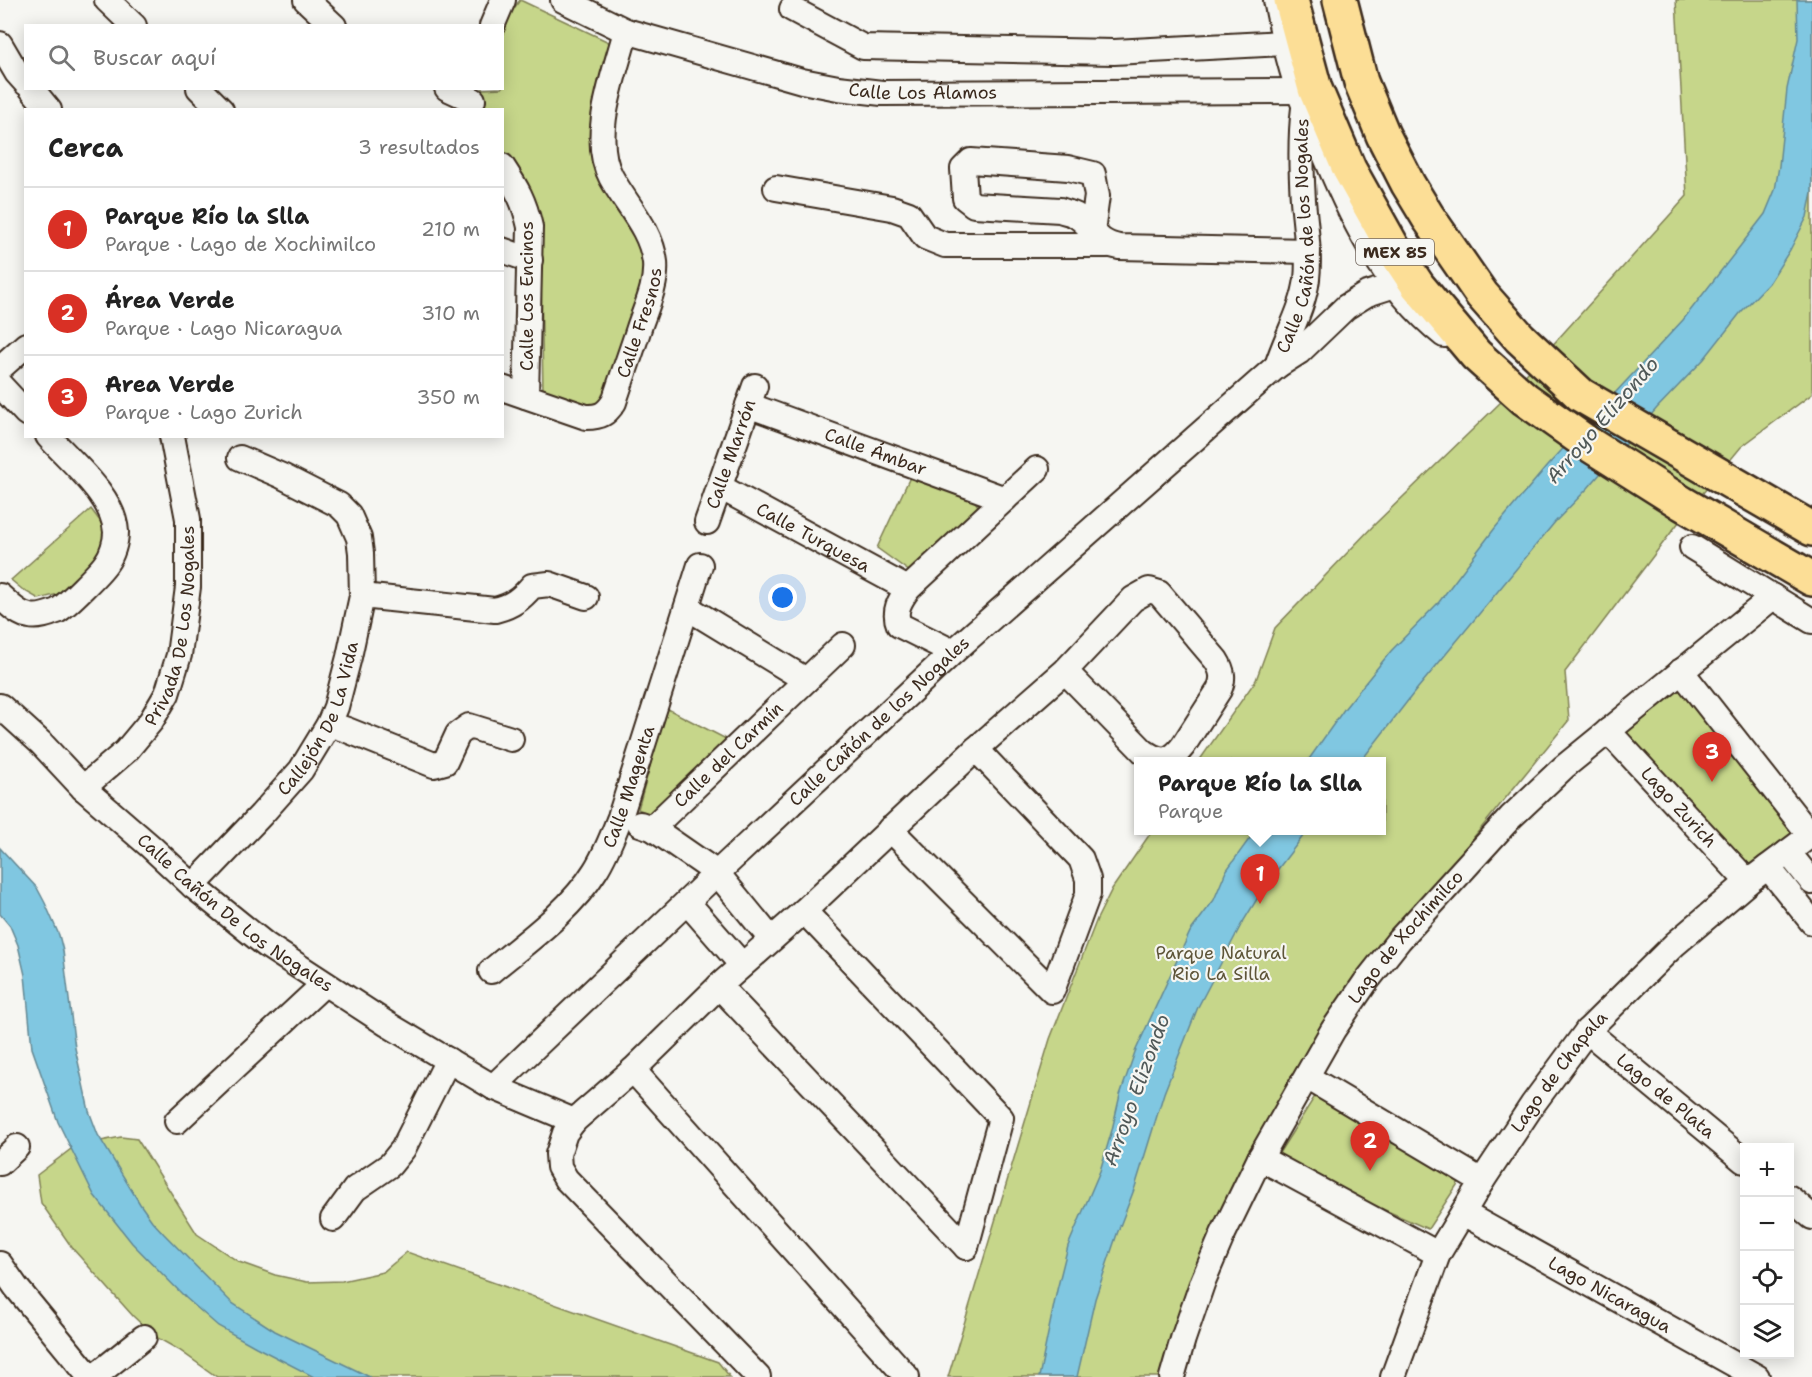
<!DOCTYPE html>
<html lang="es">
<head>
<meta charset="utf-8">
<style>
  body { margin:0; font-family:"Shantell Sans",sans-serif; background:#f2f2f2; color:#222 }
  .controls { position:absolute; right:18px; bottom:18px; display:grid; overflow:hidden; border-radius:0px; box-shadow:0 3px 15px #0003 }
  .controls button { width:54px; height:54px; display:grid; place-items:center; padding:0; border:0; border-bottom:2px solid #e0e0e0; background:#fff; color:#222; font:30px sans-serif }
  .you { position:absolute; left:783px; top:598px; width:21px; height:21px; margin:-15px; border:4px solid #fff; border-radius:50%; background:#1a73e8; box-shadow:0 0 0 9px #1a73e833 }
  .badge { display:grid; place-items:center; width:39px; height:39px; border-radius:50%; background:#d93025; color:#fff; font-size:20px; font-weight:700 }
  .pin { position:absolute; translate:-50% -50px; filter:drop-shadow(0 2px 3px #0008) }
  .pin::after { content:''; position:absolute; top:32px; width:21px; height:18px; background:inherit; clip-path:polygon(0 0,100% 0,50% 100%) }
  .popup { position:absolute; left:1134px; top:757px; width:252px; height:78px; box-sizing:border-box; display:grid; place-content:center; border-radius:0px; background:#fff; filter:drop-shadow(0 2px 4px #0005); font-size:20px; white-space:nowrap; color:#767676 }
  .popup b { font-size:22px; color:#222 }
  .popup::after { content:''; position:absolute; left:50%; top:100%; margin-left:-12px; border:12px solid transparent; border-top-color:#fff }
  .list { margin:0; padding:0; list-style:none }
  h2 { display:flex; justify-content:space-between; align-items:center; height:78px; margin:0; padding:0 24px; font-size:26px }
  h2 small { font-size:20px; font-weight:400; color:#767676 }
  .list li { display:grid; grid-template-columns:39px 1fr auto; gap:18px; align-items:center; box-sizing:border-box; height:84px; padding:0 24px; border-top:2px solid #e0e0e0 }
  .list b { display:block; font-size:22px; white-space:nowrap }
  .list p { margin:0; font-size:20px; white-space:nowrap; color:#767676 }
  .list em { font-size:20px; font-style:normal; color:#767676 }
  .icon { flex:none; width:33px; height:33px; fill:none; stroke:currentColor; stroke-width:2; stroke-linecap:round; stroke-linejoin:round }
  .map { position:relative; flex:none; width:1812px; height:1377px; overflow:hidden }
  .search { position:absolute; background:#fff; box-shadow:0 3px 15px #0003; left:24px; top:24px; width:480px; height:66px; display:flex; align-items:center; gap:15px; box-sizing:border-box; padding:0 21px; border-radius:0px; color:#767676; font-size:22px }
  .panel { position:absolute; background:#fff; box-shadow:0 3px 15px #0003; left:24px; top:108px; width:480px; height:330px; border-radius:0px }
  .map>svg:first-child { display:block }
  .green { fill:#c6d68a; stroke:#808054; stroke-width:1.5 }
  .water { fill:#80c7e1; stroke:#648893; stroke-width:1.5 }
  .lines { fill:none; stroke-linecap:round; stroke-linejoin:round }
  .minor-casing { stroke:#3b2a1e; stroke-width:28 }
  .highway-casing { stroke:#3b2a1e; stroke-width:38 }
  .minor { stroke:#f6f6f2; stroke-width:24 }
  .highway { stroke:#fcde96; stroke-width:33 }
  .labels { text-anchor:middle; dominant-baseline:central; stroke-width:4.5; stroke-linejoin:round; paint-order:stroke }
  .shield { fill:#f6f6f2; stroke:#73675e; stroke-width:1.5 }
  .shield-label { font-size:16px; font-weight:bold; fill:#3b2a1e }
  .street-label { font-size:18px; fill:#3b2a1e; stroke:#f6f6f2 }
  .park-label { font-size:18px; fill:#5e5539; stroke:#f6f6f2 }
  .water-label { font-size:20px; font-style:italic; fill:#505958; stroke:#f6f6f2 }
</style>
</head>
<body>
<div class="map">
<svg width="1812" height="1377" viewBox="0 0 1812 1377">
  <rect width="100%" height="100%" fill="#f6f6f2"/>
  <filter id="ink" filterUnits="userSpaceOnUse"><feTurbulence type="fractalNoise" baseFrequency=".0167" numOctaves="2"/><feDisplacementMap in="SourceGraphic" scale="12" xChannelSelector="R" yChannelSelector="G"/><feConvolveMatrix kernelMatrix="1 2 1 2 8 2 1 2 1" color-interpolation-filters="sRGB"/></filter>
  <g filter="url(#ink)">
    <path class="green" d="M520,0L615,45L594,116L595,170L648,256L645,287L600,408L543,393L540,217L503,150L502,110L486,109L482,89L502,88V25Z
      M1676,0H1812V394L1741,447L1679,522L1565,672L1569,720L1439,880L1403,920L1223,1234L1184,1377H948L1050,1039L1097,919L1112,889L1152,831L1382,830V762L1199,761L1256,680L1275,628L1375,524L1502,401L1687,196Z
      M911,475L972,497L982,512L913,574L877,548Z
      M91,509L106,529L105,556L62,593L39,599L23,590L11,580Z
      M1681,688L1799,829L1749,866L1618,736Z
      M666,708L728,740L654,816L638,809Z
      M1317,1093L1459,1182L1428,1229L1274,1161Z
      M121,1137L137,1139L197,1234L239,1262L275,1275L307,1282L342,1281L383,1272L407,1252L718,1362L730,1377H217L179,1350L154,1336L133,1316L73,1249L41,1203L37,1175L75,1146Z"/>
    <path class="water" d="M1797,0H1812V192L1807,217L1790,250L1769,283L1741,312L1704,359L1657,408L1588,488L1555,522L1413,694L1361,761L1307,762L1345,708L1391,651L1439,602L1495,528L1547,466L1683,320L1765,214L1775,190L1779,166L1787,89L1798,39Z
      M1255,831H1307L1265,886L1241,925L1198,1007L1164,1093L1135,1187L1117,1234L1095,1299L1077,1377H1039L1057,1290L1068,1246L1100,1171L1112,1130L1120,1095L1135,1052L1190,932L1214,900L1226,871Z
      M0,848L37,888L45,903L59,935L63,951L75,1048L89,1111L98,1135L140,1204L152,1221L164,1234L232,1303L275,1331L370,1377H314L256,1347L218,1326L186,1298L132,1243L94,1195L58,1122L32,1048L25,975L18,945L10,926L0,914Z"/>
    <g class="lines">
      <defs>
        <g id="minor">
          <path d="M107,0L134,26"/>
          <path d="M306,0L334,26"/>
          <path id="s1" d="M563,0L626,31L802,81L838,88L882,93L1299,91"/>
          <path d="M1276,0C1282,30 1288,60 1298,89C1304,106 1312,123 1319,140C1348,212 1382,286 1444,335"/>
          <path d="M792,9L863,47L1114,52L1284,43"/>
          <path d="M492,26L503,0"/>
          <path d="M0,44L17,73L26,83"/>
          <path d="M31,88L49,110"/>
          <path d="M199,88L221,110"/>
          <path d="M447,88L473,100"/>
          <path d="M502,166C517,189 524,200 530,227L526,396"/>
          <path d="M776,188L892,208L909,214L925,237L945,245H1107"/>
          <path d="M1092,232L1097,196L1093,174L1068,168L971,161L963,169L965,198L974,205L1060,210C1065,212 1071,213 1075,215C1094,226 1093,242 1119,247L1308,251"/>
          <path d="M502,250L530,260"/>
          <path id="s2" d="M1277,366C1286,337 1303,310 1307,279C1310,253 1305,226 1303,200C1301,169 1300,139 1304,108"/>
          <path d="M0,368L26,345"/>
          <path d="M0,385L26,413"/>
          <path id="s3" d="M502,388L586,417C601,417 606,414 614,402C622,377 631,353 639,328C646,307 657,285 655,262C651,229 626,205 611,177C589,136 615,74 626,31"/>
          <path id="s4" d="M748,405L1005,499"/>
          <path id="s5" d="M720,487L908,589"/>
          <path id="s6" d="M707,522L755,386"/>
          <path d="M1692,547L1812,621"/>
          <path d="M0,596C8,603 18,615 30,616C38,618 49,614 57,611C66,606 100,572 106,563C112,555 116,542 116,532C114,496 71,462 48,436"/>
          <path d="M362,596L495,610C512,606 521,599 532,586L549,584L586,597"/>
          <path d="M688,608L806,680"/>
          <path d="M953,652L899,625C893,611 900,600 908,589L1037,469"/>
          <path d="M1681,671L1810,835"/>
          <path id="s7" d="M0,706L41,743L83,788L150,846L193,886L266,945L387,1024L493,1087L574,1121"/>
          <path d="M329,724L347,730L434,765L445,762L458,734L469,726L511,739"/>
          <path id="s8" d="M1608,731L1748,882"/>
          <path id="s9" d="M83,788L126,751L151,721L167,694L179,655L188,587V519L172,436"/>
          <path d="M640,824L652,828L717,873L771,939"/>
          <path id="s10" d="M652,828L843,645"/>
          <path d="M890,829L1052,991L1088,894V879L1081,859L976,749"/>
          <path d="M1788,852L1812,882"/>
          <path d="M1768,867L1812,922"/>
          <path id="s11" d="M193,886L261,815L301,770L329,724L336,707L349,657L362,596L361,553L359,538L349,515L339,505L282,476L240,458"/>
          <path d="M687,902L742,965"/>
          <path d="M804,911L1001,1118L966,1247"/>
          <path id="s12" d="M491,971C527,941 570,911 595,871C606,854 613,835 620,817L700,565"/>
          <path d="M719,986L966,1247"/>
          <path id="s13" d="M1587,1031L1744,1161"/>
          <path d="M633,1070L907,1377"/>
          <path d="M1307,1077L1482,1181"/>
          <path id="s14" d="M493,1087L717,873L953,652L1277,366L1299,352L1346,307L1367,294L1395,285"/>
          <path d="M177,1121L324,984"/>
          <path d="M1260,1158L1438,1254"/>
          <path d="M0,1163L17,1147"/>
          <path d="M1790,1198L1812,1217"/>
          <path id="s15" d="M1463,1213L1757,1377"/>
          <path d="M333,1219L355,1189L390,1165L403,1149L448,1060"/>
          <path d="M0,1264L16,1287L90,1377"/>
          <path d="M94,1377L144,1337"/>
          <path d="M758,1377L566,1179L559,1167L558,1154L565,1133L574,1121L633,1070L719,986L804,911L976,749L1065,671L1133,599L1149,590L1159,593L1216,660C1223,671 1224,679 1219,690L1183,746C1170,763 1160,763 1143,751L1065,671"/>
          <path id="s16" d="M1172,1377L1183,1339L1203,1281L1223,1234L1260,1158L1333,1030L1365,983L1399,940L1511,817L1564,767L1773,597"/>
          <path id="s17" d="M1393,1377L1438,1254L1482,1181L1533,1104L1587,1031L1675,944L1748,882L1812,834"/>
        </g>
        <path id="highway" d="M1291,0L1315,89L1349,169L1396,253L1418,286L1476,355L1525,399L1587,443L1682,503L1812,579
          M1340,0L1361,82L1383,135L1408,184L1428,217L1482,295L1520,338L1581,395L1812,529"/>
      </defs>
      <use href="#minor" class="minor-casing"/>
      <use href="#highway" class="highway-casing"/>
      <use href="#minor" class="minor"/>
      <use href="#highway" class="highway"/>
    </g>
  </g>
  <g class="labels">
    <rect class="shield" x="1356" y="239" width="78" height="26" rx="4.5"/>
    <g class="shield-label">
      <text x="1395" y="252">MEX 85</text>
    </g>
    <g class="street-label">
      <text stroke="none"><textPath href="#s1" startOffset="375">Calle Los Álamos</textPath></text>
      <text stroke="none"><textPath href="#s2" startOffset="134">Calle Cañón de los Nogales</textPath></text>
      <text transform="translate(527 296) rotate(-90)">Calle Los Encinos</text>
      <text stroke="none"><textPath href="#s3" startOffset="206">Calle Fresnos</textPath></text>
      <text stroke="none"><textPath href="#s4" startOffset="136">Calle Ámbar</textPath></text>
      <text stroke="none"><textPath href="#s6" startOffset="72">Calle Marrón</textPath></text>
      <text stroke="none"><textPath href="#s5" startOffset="106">Calle Turquesa</textPath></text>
      <text stroke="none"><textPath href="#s9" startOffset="195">Privada De Los Nogales</textPath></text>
      <text stroke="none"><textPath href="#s11" startOffset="213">Callejón De La Vida</textPath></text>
      <text stroke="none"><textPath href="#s14" startOffset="532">Calle Cañón de los Nogales</textPath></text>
      <text stroke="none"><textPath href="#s10" startOffset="106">Calle del Carmín</textPath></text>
      <text stroke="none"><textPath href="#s12" startOffset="236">Calle Magenta</textPath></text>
      <text stroke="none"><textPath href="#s8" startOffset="104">Lago Zurich</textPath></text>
      <text stroke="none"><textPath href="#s7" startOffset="314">Calle Cañón De Los Nogales</textPath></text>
      <text stroke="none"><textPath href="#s16" startOffset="502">Lago de Xochimilco</textPath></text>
      <text stroke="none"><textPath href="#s17" startOffset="350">Lago de Chapala</textPath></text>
      <text stroke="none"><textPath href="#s13" startOffset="102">Lago de Plata</textPath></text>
      <text stroke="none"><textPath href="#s15" startOffset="168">Lago Nicaragua</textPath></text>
    </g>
    <g class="park-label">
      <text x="1221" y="953">Parque Natural<tspan x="1221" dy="21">Rio La Silla</tspan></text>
    </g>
    <g class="water-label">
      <text transform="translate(1602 420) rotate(-49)">Arroyo Elizondo</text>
      <text transform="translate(1136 1090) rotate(-70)">Arroyo Elizondo</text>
    </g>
  </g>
</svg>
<div class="controls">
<button>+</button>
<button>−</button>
<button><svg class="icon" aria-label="locate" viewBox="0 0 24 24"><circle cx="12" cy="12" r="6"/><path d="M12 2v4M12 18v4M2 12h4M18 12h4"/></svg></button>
<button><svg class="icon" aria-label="layers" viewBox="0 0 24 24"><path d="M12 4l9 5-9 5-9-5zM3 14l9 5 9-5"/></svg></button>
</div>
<div class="you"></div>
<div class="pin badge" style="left:1260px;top:904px">1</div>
<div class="popup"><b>Parque Río la Slla</b>Parque</div>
<div class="pin badge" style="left:1370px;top:1171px">2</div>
<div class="pin badge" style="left:1712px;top:782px">3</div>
<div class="search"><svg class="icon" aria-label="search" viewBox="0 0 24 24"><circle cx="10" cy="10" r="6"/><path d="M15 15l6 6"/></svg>Buscar aquí</div>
<section class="panel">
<h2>Cerca<small>3 resultados</small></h2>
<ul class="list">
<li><span class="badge">1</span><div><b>Parque Río la Slla</b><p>Parque · Lago de Xochimilco</p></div><em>210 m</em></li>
<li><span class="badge">2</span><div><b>Área Verde</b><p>Parque · Lago Nicaragua</p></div><em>310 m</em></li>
<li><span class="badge">3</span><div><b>Area Verde</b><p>Parque · Lago Zurich</p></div><em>350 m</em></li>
</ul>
</section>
</div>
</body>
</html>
